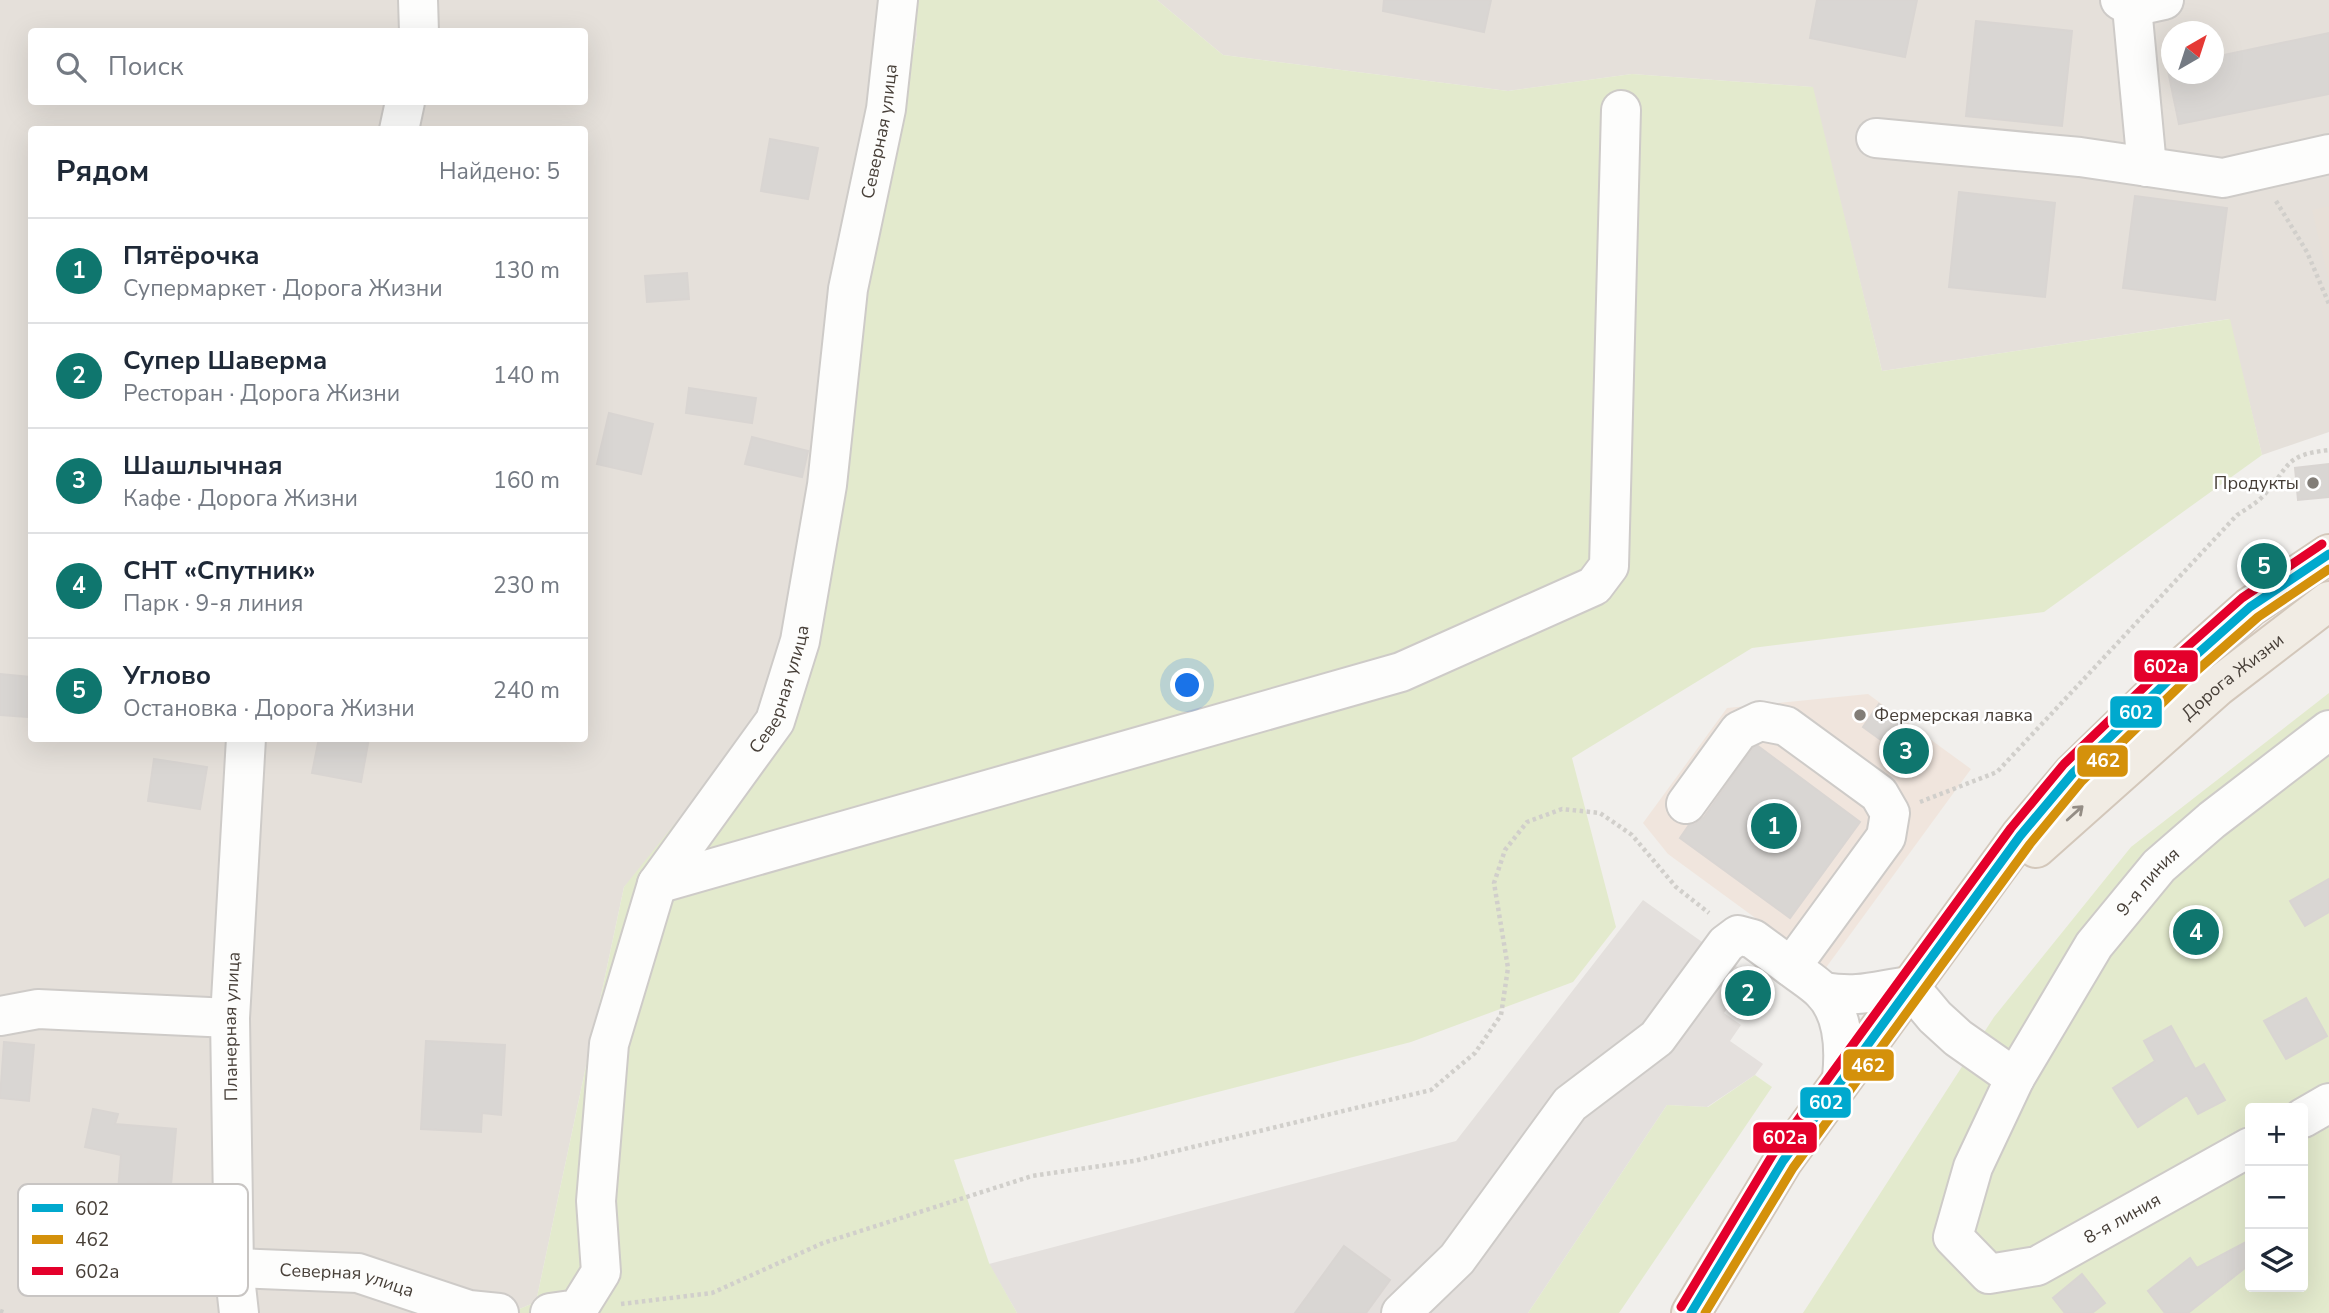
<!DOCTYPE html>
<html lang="ru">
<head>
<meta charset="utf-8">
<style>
  body { margin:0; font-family:"Nunito Sans",sans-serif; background:#f6f6f7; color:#1f2937 }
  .controls { position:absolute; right:21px; bottom:21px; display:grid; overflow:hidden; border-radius:7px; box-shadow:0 7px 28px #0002 }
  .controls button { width:63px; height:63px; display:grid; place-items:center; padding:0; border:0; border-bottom:2px solid #e0e1e3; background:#fff; color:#1f2937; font:35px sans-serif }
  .compass { position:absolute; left:2161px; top:21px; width:63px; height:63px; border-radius:50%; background:#fff; box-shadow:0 7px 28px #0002; rotate:39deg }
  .you { position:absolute; left:1188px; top:686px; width:24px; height:24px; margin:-18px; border:5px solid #fff; border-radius:50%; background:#1a73e8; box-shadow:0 0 0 10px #1a73e833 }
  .badge { display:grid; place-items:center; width:46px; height:46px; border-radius:50%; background:#0f766e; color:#fff; font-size:23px; font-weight:700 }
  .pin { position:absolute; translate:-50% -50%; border:4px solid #fff; box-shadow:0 2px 7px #0006 }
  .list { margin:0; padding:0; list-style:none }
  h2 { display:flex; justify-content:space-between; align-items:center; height:91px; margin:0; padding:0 28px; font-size:30px }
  h2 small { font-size:23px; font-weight:400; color:#747a83 }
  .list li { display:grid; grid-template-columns:46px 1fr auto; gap:21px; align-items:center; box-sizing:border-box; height:105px; padding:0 28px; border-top:2px solid #e0e1e3 }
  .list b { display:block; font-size:26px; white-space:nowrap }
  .list p { margin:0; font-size:23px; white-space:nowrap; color:#747a83 }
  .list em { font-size:23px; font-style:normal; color:#747a83 }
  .icon { flex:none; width:38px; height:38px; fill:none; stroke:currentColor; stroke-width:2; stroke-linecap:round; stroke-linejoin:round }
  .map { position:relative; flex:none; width:2329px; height:1313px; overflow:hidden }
  .search { position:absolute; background:#fff; box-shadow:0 7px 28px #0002; left:28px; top:28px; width:560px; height:77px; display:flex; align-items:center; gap:18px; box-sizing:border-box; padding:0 24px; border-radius:7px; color:#747a83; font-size:26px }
  .panel { position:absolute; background:#fff; box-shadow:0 7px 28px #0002; left:28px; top:126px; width:560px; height:616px; border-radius:7px }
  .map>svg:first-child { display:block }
  .residential { fill:#e5e0da; fill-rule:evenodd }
  .commercial { fill:#f0e5dd }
  .industrial { fill:#e4e0dd }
  .education { fill:#e7e0d8 }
  .green { fill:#e3eacd; fill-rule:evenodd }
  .building { fill:#d9d6d3; stroke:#d9d5d2; stroke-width:2 }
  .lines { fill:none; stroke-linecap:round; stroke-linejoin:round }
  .minor-casing { stroke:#cecbc8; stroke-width:42 }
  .major-casing { stroke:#d3c7ba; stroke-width:42 }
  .path { stroke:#d1cfcb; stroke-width:4.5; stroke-dasharray:3.5 3.5; stroke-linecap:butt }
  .minor { stroke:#fdfdfc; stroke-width:38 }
  .major { stroke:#f1ece4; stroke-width:38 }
  .bus-1-casing { stroke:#fff; stroke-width:14 }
  .bus-2-casing { stroke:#fff; stroke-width:14 }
  .bus-3-casing { stroke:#fff; stroke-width:14 }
  .bus-1 { stroke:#00a9ce; stroke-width:9 }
  .bus-2 { stroke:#d4910b; stroke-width:9 }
  .bus-3 { stroke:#e4002b; stroke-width:9 }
  .oneway { stroke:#948d85 }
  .poi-dot { fill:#827d77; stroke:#fff; stroke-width:2.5 }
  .labels { text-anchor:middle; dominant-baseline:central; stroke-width:5; stroke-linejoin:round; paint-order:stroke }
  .street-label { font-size:18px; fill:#473f38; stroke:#fff }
  .poi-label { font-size:18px; fill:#473f38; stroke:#fff; text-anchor:end }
  .key { fill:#fff; stroke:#c8c5c3; stroke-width:2 }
  .key-label { font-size:19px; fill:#473f38 }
  .line-badge { stroke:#fff; stroke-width:2.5 }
  .badge-label { font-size:19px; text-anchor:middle; font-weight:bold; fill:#fff }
</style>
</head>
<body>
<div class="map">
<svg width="2329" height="1313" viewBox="0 0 2329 1313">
  <rect width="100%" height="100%" fill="#f1efec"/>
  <path class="residential" d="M0,0H914L917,35L861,280L780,731L624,887L536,1302L510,1313H0ZM32,32H584V102H32ZM32,130H584V738H32Z
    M1157,0H2329V432L2262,455L2229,319L1882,371L1812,87L1632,74L1508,91L1223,55ZM2172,32H2214V74H2172Z"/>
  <path class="commercial" d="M1868,694L1971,769L1825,969L1668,854L1643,823L1727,708Z"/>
  <path class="industrial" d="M1643,900L1750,976L1724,1013L1741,1025L1730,1041L1763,1064L1755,1075L1707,1107L1667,1105L1528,1313H1017L989,1264L1456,1141Z"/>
  <path class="education" d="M2329,206V281L2312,210Z"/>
  <path class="green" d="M914,0H1157L1223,55L1508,91L1632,74L1813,87L1882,371L2230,319L2262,455L2044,612L1752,648L1572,758L1616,927L1573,982L1411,1042L954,1160L989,1263L1017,1313H510L536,1302L624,887L713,776L780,731L861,280L917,35Z
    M2329,693V1313H1803L1994,1017L2131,847ZM2250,1108H2303V1287H2250Z
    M1755,1075L1772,1087L1619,1313H1528L1667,1105L1708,1107Z"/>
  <path class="building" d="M1384,0H1491L1484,32L1383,11Z
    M1817,0H1917L1905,57L1810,38Z
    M1976,21L2072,31L2062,126L1966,116Z
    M2329,33V94L2179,124L2167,66L2172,65V74H2214V57Z
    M770,139L818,148L808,199L761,191Z
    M1959,192L2055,203L2045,297L1949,287Z
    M2135,196L2227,208L2215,300L2123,288Z
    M687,273L689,299L647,302L645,276Z
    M689,388L756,398L752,423L686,413Z
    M609,413L653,424L641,474L597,464Z
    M752,437L808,451L802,477L745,464Z
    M2329,464V497L2298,500L2295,468Z
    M0,674L30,677L27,717L0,715Z
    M1879,704L1904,723L1888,745L1863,727Z
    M319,738H369L361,782L312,773Z
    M1758,746L1860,822L1790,918L1680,838L1689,825L1695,824L1704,817L1753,748Z
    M154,759L207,767L200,809L148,801Z
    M2329,879V912L2305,926L2290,901Z
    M2306,998L2327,1036L2286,1059L2264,1021Z
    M2171,1026L2195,1069L2204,1064L2225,1100L2198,1114L2187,1095L2138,1127L2113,1088L2155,1061L2144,1041Z
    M426,1041L505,1045L501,1115L482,1113L481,1132L421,1129Z
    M4,1042L34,1045L29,1101L0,1098Z
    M93,1109L118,1114L115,1124L176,1129L171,1185L148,1182L142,1229L115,1226L121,1155L85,1147Z
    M2250,1240V1264L2188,1313H2165L2148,1291L2190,1258L2197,1268Z
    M1344,1246L1390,1280L1366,1313H1295Z
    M2082,1274L2105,1303L2092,1313H2065L2053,1298Z"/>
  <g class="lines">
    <defs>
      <g id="minor">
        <path d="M418,0L419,32"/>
        <path d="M2120,0L2132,7L2164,0"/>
        <path d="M2132,7L2147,167"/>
        <path d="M399,130L405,102"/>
        <path d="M1876,138L2080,157L2223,178L2329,154"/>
        <path d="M1686,804L1739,731L1760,721L1786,726L1879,794L1890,813L1886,837L1791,967C1801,975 1813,982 1822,991C1844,1013 1845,1049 1842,1078"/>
        <path d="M657,884L1401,672L1594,586L1609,566L1621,110"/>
        <path id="s1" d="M1823,992C1860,998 1874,991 1909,986L1935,1017L1958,1038L2015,1078L1973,1167L1953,1237L1989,1274L2037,1266L2250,1147"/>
        <path d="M0,1016L38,1009L230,1018"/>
        <path id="s2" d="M2015,1078L2094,945L2159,866L2212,820L2329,730"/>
        <path d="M2303,1118L2329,1103"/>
        <path id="s3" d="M234,1268L358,1273L469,1310L499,1313"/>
        <path id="s4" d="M239,1313L234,1268L230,1018L246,738"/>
        <path id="s5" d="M550,1313L578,1309L601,1272L596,1201L609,1044L657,884L775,721L800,641L827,485L848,289L886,109L898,0"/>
        <path d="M1401,1313L1457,1259L1570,1104L1657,1038L1726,944L1738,935L1753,939L1791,967"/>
      </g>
      <g id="major">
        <path id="s6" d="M2036,848L2217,687L2329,601"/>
        <path d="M1691,1313L1783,1161L2020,836L2073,773L2177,672L2250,607L2329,554"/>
      </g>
    </defs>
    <use href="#minor" class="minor-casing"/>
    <use href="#major" class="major-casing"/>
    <path class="path" d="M2276,201L2307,252L2329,304
      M1920,802L1997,772L2237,515C2246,509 2257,503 2264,495C2291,465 2284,455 2329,450
      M621,1304L712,1293L823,1243L1032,1176L1134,1161L1431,1090L1475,1053L1501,1015L1508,968L1494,883L1505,850L1527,822L1562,809L1600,813L1632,835L1676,887L1709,913
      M0,1311L6,1313"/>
    <use href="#minor" class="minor"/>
    <use href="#major" class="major"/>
    <defs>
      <path id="bus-1" d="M1691,1313L1783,1161L2020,836L2073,773L2177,672L2250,607L2329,554"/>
      <path id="bus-2" d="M1705,1313L1793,1168L2030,844L2082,781L2185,681L2258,617L2329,569"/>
      <path id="bus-3" d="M1681,1307L1773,1154L2011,828L2064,764L2169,663L2242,598L2322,544"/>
    </defs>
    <use href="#bus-1" class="bus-1-casing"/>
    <use href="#bus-2" class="bus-2-casing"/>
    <use href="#bus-3" class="bus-3-casing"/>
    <use href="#bus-1" class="bus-1"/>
    <use href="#bus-2" class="bus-2"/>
    <use href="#bus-3" class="bus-3"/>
  </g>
  <defs><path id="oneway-shaft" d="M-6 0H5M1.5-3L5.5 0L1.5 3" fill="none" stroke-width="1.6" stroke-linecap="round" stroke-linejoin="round" transform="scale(1.75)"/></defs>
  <use class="oneway" href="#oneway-shaft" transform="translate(2075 813) rotate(-42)"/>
  <g class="poi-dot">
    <circle cx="2313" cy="483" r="7"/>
    <circle cx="1860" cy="715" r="7"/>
  </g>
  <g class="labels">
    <g class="street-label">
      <text stroke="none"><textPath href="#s5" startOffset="1269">Северная улица</textPath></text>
      <text stroke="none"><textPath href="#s6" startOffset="261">Дорога Жизни</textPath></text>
      <text stroke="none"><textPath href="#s5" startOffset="700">Северная улица</textPath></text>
      <text stroke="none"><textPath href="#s2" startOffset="238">9-я линия</textPath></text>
      <text stroke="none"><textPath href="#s4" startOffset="287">Планерная улица</textPath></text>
      <text stroke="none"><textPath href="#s1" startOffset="597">8-я линия</textPath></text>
      <text stroke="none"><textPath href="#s3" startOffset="114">Северная улица</textPath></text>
    </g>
    <g class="poi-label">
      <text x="2299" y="483">Продукты</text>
      <text x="1874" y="715" text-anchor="start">Фермерская лавка</text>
    </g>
  </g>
  <rect x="18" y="1184" width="230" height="112" rx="10" class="key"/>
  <rect x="32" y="1204" width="31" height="8" fill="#00a9ce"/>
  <rect x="32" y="1235" width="31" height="9" fill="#d4910b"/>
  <rect x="32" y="1267" width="31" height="8" fill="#e4002b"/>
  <g class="key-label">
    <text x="75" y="1215">602</text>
    <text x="75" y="1246">462</text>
    <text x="75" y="1278">602а</text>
  </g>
  <g class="line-badge">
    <rect x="2133" y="649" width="66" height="34" rx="7" fill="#e4002b"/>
    <rect x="2109" y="695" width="54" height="34" rx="7" fill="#00a9ce"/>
    <rect x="2076" y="744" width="53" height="34" rx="7" fill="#d4910b"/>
    <rect x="1842" y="1048" width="53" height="34" rx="7" fill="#d4910b"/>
    <rect x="1799" y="1086" width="53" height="33" rx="7" fill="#00a9ce"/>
    <rect x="1752" y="1121" width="66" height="33" rx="7" fill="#e4002b"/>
  </g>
  <g class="badge-label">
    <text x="2166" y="673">602а</text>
    <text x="2136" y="719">602</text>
    <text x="2103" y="767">462</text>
    <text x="1868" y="1072">462</text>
    <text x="1826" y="1109">602</text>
    <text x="1785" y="1144">602а</text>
  </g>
</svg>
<div class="controls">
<button>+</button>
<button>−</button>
<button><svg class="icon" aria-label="layers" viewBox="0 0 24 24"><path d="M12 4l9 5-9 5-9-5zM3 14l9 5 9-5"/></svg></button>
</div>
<svg class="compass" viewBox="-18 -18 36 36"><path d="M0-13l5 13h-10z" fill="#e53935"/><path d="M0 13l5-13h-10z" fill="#747a83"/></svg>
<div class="you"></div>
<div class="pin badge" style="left:1774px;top:826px">1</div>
<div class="pin badge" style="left:1748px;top:993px">2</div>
<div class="pin badge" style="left:1906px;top:751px">3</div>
<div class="pin badge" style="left:2196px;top:932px">4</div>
<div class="pin badge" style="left:2264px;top:566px">5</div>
<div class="search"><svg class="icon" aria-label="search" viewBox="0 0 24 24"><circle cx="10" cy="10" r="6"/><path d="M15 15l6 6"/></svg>Поиск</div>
<section class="panel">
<h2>Рядом<small>Найдено: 5</small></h2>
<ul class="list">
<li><span class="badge">1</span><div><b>Пятёрочка</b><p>Супермаркет · Дорога Жизни</p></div><em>130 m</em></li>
<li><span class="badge">2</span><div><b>Супер Шаверма</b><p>Ресторан · Дорога Жизни</p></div><em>140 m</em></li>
<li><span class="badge">3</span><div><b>Шашлычная</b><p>Кафе · Дорога Жизни</p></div><em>160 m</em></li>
<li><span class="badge">4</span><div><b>СНТ «Спутник»</b><p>Парк · 9-я линия</p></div><em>230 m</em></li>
<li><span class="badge">5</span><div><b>Углово</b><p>Остановка · Дорога Жизни</p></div><em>240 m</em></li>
</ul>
</section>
</div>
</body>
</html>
